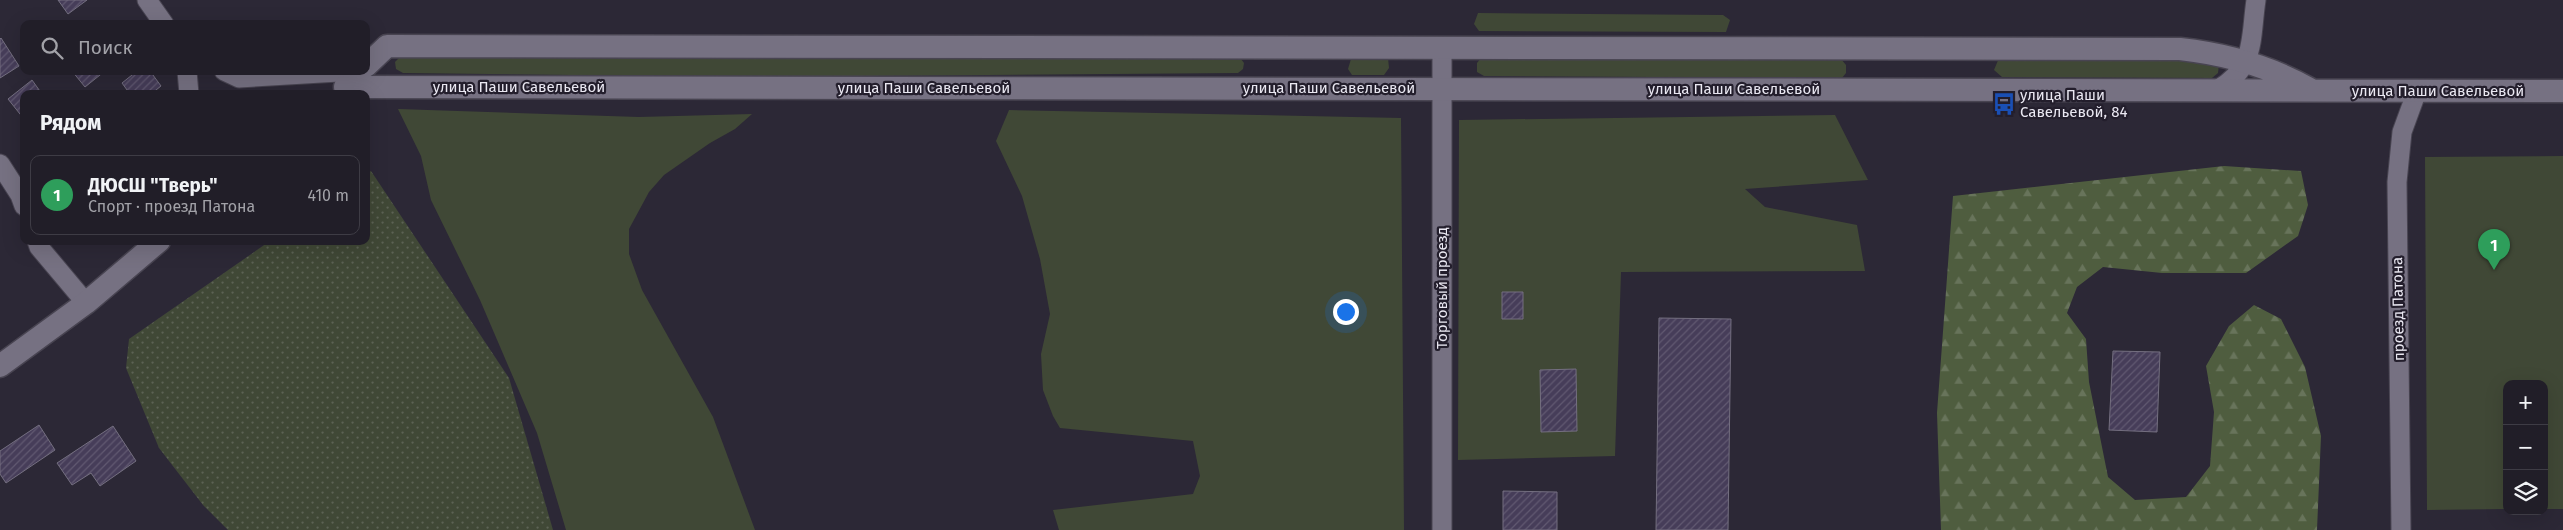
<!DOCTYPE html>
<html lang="ru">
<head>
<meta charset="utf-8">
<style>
  body { margin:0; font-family:"Fira Sans",sans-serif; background:#2d2b34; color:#f1f3f6 }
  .controls { position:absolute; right:15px; bottom:15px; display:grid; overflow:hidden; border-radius:10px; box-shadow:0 5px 20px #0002 }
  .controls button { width:45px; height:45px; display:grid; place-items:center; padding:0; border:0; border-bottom:1px solid #3e3c45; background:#211e28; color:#f1f3f6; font:25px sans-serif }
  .you { position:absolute; left:1345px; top:311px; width:18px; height:18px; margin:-12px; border:4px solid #fff; border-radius:50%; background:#1a73e8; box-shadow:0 0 0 8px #1a73e833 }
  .badge { display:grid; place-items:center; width:32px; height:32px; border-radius:50%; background:#0b8043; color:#fff; font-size:16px; font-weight:700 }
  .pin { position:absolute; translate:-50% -41px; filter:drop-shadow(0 1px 2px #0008) }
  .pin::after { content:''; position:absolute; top:26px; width:18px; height:15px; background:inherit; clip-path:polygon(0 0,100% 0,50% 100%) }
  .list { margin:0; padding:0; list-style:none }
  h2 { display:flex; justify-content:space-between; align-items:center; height:65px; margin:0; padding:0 20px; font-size:21px }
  h2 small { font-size:16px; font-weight:400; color:#a2a2a8 }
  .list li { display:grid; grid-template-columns:32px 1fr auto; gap:15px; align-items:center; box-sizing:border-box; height:80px; margin:0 10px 10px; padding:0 10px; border:1px solid #3e3c45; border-radius:10px }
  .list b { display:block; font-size:19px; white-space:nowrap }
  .list p { margin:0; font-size:16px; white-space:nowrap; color:#a2a2a8 }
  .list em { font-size:16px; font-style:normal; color:#a2a2a8 }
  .icon { flex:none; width:28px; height:28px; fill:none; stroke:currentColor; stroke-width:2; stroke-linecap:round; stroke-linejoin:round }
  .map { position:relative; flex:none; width:2563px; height:530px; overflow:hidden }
  .search { position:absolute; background:#211e28; box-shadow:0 5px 20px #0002; left:20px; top:20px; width:350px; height:55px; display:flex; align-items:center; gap:12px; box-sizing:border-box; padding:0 18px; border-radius:10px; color:#a2a2a8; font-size:19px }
  .panel { position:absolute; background:#211e28; box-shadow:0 5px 20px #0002; left:20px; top:90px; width:350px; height:155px; border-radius:10px }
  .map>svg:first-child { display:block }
  .grass { fill:#404836 }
  .forest { fill:url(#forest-firs) }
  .garden { fill:url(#garden-dots) }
  .building { fill:url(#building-hatch); stroke:#746f80 }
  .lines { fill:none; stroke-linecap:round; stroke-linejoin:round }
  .minor-casing { stroke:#484451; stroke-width:21 }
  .tertiary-casing { stroke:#484451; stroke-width:25 }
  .minor { stroke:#767182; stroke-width:19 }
  .tertiary { stroke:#767182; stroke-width:22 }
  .labels { text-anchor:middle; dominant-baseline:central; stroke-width:4.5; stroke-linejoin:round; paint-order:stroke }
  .street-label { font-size:15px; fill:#eae8f2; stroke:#231e2c }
  .poi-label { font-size:15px; fill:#eae8f2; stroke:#231e2c; text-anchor:start }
</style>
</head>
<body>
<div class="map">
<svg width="2563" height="530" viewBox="0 0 2563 530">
  <defs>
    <pattern id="forest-firs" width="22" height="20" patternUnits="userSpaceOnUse" patternTransform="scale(1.25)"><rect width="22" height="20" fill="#4f5d3f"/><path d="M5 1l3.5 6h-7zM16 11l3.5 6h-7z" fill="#68745b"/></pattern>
    <pattern id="garden-dots" width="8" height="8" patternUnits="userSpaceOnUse" patternTransform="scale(1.25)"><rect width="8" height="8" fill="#404836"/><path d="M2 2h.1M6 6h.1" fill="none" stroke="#5c6254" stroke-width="1.8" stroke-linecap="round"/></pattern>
    <pattern id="building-hatch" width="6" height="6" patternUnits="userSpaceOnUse" patternTransform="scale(1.25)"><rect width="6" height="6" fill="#463d59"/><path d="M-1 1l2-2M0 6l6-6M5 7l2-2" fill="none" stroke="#615971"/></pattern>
  </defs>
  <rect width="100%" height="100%" fill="#2c2836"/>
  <path class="grass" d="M1478,13L1723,15L1730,20L1726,32L1479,31L1474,24Z
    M1237,54L1244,63L1243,69L1238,73L738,77L403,73L396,69L395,62L399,58L473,55Z
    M1388,58L1389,68L1384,75H1352L1348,69L1351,59Z
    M1481,58L1841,59L1846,65V73L1842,78L1484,76L1477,72V63Z
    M1999,58H2212L2219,65L2218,73L2212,78L2002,77L1994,70Z
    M398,109L639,117L752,114L735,129L710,143L664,175L649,192L629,229V254L642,290L713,417L755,530H566L537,433L480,300L431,200L421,156Z
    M1009,110L1401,118L1404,530H1059L1053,510L1193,494L1200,476L1193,441L1060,428L1053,416L1043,390L1041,354L1050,314L1040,259L1022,196L996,141Z
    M1835,115L1868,180L1745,189L1765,207L1857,225L1865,271L1621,272L1615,456L1458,460L1459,120Z
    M2563,156V509H2544V384H2507V509L2427,510L2425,157Z"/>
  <path class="forest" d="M2224,166L2301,171L2308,205L2298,236L2246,273H2162L2103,267L2077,287L2067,313L2086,339L2089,382L2108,477L2135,500L2186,497L2210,466L2214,412L2206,366L2229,326L2254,305L2281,319L2305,367L2321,436L2317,530H1941L1937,413L1953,196Z"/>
  <path class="garden" d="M371,171L509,378L553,530H228L203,505L159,448L126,368L129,339L270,241H366V174Z"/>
  <path class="building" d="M58,0H87L68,14Z
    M1,38L19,66L0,78V39Z
    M72,71H105L85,87Z
    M137,71H150L161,86L151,94H130L122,83Z
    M32,80L42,94H24V119L8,99Z
    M1502,292H1523V319H1502Z
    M1659,318L1731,319L1728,530H1656Z
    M2113,351L2160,352L2157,432L2109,430Z
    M1576,369L1577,431L1541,432L1540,370Z
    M39,425L55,450L6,483L0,474V451Z
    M113,426L136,461L100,486L91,473L72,485L57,463Z
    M1503,491L1557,492V530H1503Z"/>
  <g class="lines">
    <defs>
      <path id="minor" d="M147,0L164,24
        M187,71L189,94
        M224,71L239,78L356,71
        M2217,90C2256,67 2250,41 2256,0
        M0,164L20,195L24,206
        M37,241L39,247L86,303
        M1442,530V47
        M2401,530L2397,182L2402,132L2417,91"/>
      <path id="tertiary" d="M366,66L387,46L2180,49C2226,54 2269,66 2310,89
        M345,87L2563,91
        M0,366L86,303L159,241"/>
    </defs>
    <use href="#minor" class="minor-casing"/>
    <use href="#tertiary" class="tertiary-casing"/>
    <use href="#minor" class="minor"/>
    <use href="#tertiary" class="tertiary"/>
  </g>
  <defs>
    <symbol id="bus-bare" viewBox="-9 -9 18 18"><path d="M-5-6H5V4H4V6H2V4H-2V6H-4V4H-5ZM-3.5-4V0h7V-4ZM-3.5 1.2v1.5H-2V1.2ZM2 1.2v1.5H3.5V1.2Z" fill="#1a4fb4" stroke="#231e2c" stroke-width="2.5" paint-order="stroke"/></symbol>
  </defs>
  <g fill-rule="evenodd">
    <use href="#bus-bare" x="1988" y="88" width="32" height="32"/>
  </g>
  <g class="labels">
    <g class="street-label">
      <text x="519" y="87">улица Паши Савельевой</text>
      <text x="924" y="88">улица Паши Савельевой</text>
      <text x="1329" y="88">улица Паши Савельевой</text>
      <text x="1734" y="89">улица Паши Савельевой</text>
      <text x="2438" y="91">улица Паши Савельевой</text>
      <text transform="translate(1442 288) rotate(-90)">Торговый проезд</text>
      <text transform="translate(2398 309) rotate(-91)">проезд Патона</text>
    </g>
    <g class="poi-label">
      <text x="2020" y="95">улица Паши<tspan x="2020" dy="17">Савельевой, 84</tspan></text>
    </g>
  </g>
</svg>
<div class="controls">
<button>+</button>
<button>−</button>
<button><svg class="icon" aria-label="layers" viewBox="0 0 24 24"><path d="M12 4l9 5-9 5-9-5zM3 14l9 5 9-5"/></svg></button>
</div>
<div class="you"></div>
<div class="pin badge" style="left:2494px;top:270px;background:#2e9e5b">1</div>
<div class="search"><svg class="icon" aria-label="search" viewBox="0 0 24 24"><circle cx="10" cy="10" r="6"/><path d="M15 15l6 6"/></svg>Поиск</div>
<section class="panel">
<h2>Рядом<small></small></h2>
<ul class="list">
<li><span class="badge" style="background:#2e9e5b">1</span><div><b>ДЮСШ &quot;Тверь&quot;</b><p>Спорт · проезд Патона</p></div><em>410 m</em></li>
</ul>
</section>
</div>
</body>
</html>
